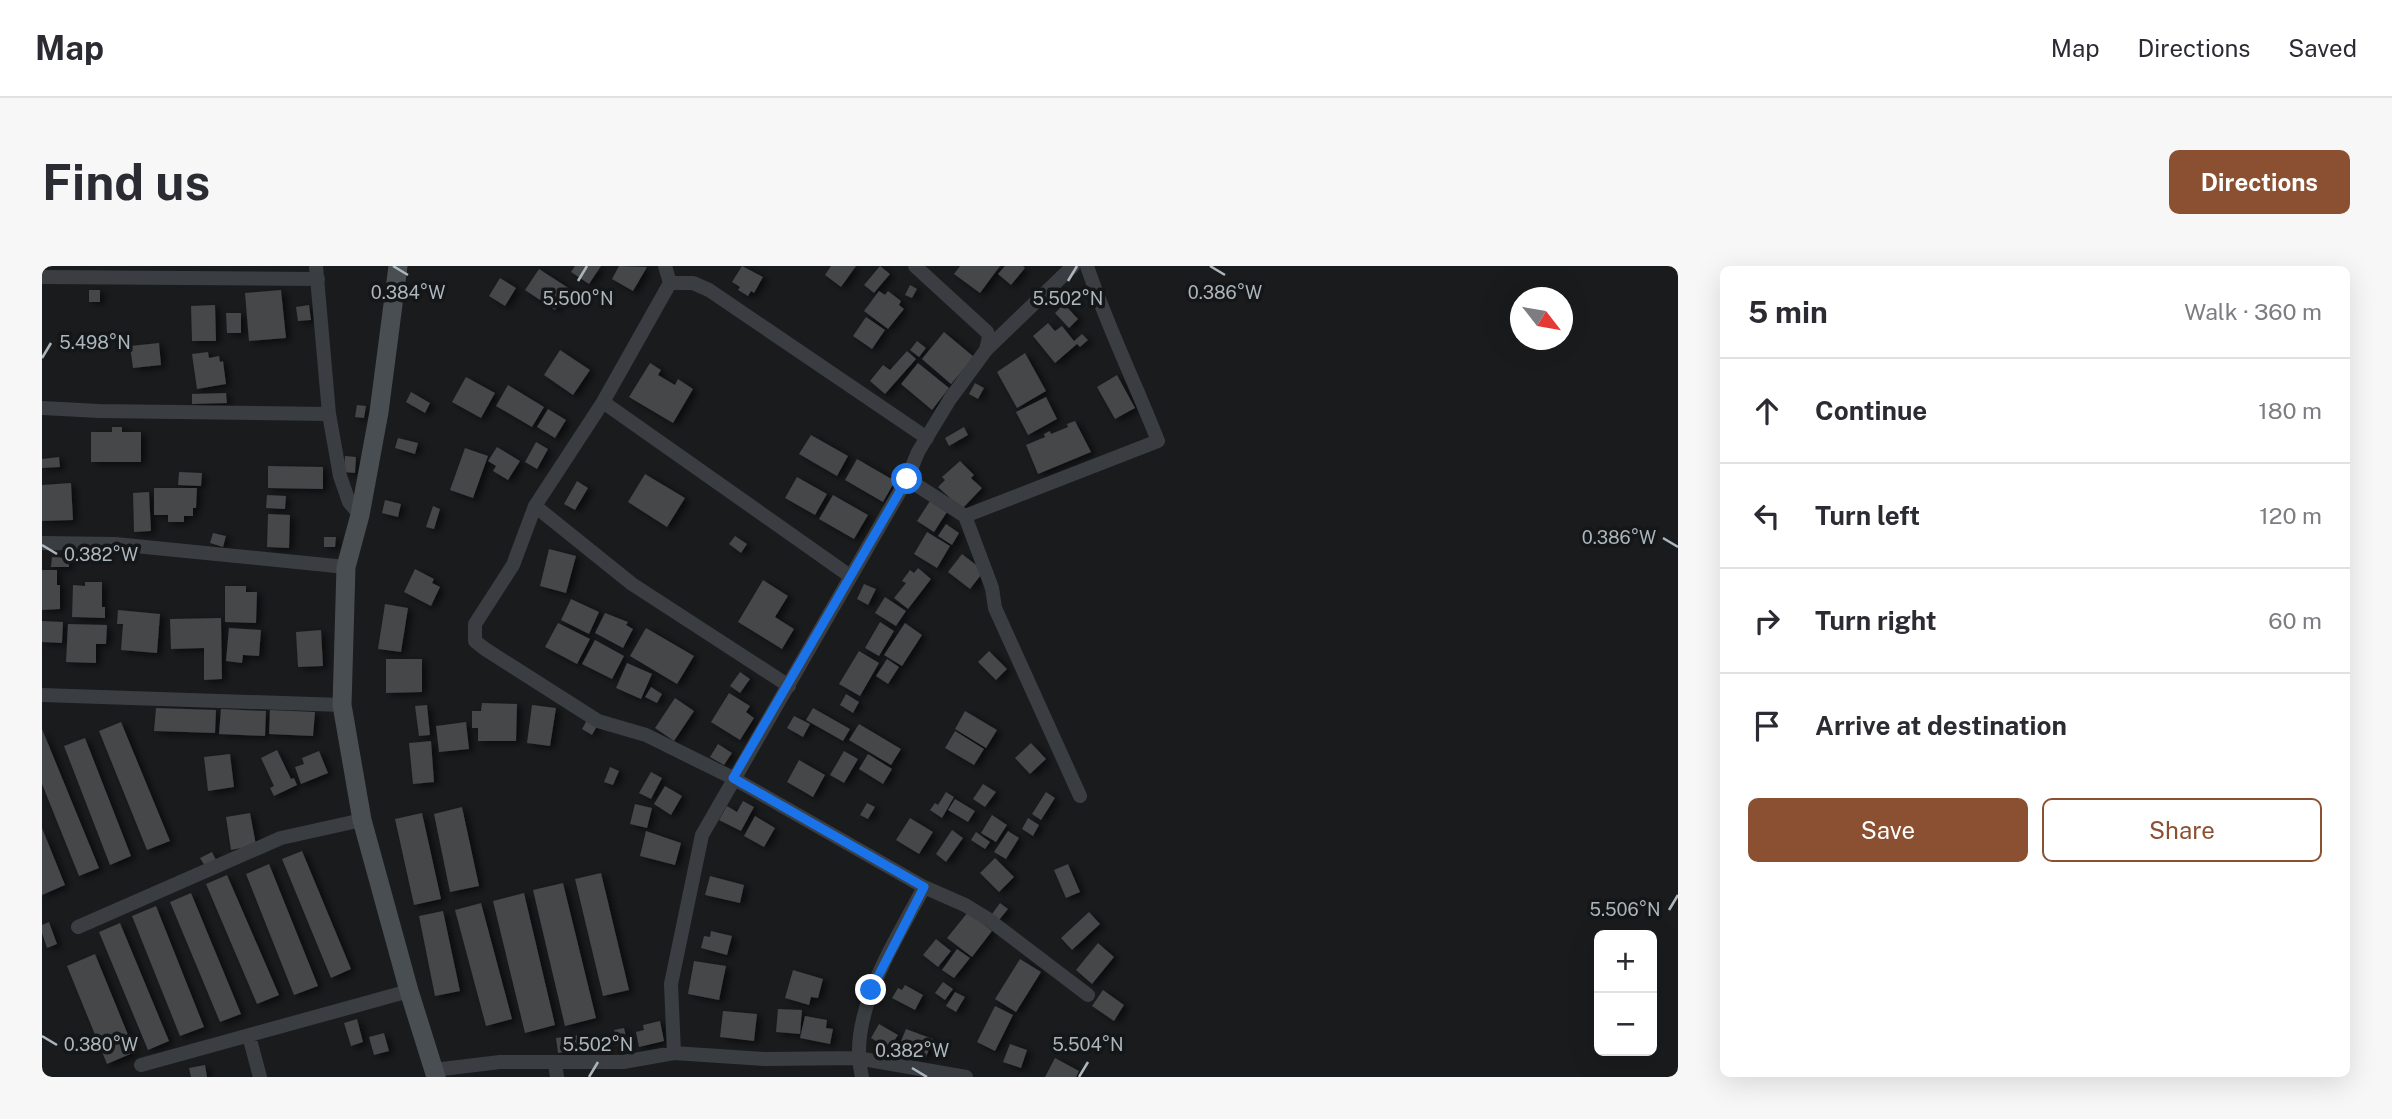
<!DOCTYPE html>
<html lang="en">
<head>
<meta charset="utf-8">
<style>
  body { margin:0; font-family:"Public Sans",sans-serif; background:#f7f7f7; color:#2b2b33 }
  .controls { position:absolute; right:21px; bottom:21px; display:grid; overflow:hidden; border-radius:10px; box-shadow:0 7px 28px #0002 }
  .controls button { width:63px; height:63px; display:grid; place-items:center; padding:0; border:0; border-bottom:2px solid #e1e1e2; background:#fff; color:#2b2b33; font:35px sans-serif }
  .compass { position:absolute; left:1468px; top:21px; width:63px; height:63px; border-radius:50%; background:#fff; box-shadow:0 7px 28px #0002; rotate:121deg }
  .stop { position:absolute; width:21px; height:21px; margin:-16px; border:5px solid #1a73e8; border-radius:50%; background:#fff }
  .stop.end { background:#1a73e8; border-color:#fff; box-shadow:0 2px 7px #0008 }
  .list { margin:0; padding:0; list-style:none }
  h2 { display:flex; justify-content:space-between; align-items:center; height:91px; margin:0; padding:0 28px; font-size:30px }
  h2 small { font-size:23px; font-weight:400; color:#7c7c81 }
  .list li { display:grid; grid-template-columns:46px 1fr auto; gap:21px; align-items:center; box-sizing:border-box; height:105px; padding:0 28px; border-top:2px solid #e1e1e2 }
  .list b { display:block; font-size:26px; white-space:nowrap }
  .list em { font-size:23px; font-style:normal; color:#7c7c81 }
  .actions { display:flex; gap:14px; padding:21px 28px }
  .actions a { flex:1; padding:16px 0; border:2px solid #8a5031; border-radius:10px; text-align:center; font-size:24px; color:#8a5031 }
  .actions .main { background:#8a5031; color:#fff }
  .icon { flex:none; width:38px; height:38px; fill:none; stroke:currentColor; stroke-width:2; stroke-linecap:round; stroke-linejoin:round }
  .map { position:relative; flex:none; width:1636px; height:811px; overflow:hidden; border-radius:10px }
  header { display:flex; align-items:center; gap:42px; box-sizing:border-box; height:98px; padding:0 35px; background:#fff; border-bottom:2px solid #e1e1e2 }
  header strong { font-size:33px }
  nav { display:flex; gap:38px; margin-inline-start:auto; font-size:24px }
  .intro { display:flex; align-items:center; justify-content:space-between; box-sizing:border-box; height:168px; padding:0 42px }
  h1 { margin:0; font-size:49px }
  .button { padding:18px 32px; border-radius:10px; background:#8a5031; color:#fff; font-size:24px; font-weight:700 }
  main { display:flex; gap:42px; padding:0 42px }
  aside { flex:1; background:#fff; border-radius:10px; box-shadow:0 7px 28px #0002 }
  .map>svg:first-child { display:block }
  .building { fill:#44464a; filter:url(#shadow) }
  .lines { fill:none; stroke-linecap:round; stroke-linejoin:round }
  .street { stroke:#3a3e42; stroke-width:14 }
  .secondary { stroke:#484e52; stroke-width:19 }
  .route { stroke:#1a73e8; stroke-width:9 }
  .ticks { fill:none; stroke:#abb6bd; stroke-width:2.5 }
  .ticks-label { font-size:18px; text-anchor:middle; fill:#abb6bd; stroke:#151618; stroke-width:7; stroke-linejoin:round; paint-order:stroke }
</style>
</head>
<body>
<header>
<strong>Map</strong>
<nav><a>Map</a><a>Directions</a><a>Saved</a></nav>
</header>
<div class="intro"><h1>Find us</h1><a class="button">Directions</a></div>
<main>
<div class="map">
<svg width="1636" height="811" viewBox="0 0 1636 811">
  <defs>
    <filter id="shadow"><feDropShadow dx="4.5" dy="2.5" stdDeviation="3.5" flood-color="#0009"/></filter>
  </defs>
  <rect width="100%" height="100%" fill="#1a1b1d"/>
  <path class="building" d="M533,0H559L547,18L529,6Z
    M577,0L605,1L591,25L570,13Z
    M700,0L721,11L712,27L709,25L706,30L696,24L698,21L690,16Z
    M789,0H814L799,21L783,9Z
    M838,0L848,8L832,27L822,19Z
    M918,0H958L938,27L912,8Z
    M963,0H981L983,2L969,19L956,8Z
    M497,3L528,23L513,44L483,24Z
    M458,12L474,22L463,40L447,30Z
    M868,19L875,23L870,32L863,29Z
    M47,24H58V36H47Z
    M239,24L244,72L207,75L203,27Z
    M837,25L843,29L846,25L859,35L857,39L862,43L846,63L822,45Z
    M1022,38L1036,53L1027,62L1013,47Z
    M173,39L174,75H150L149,40Z
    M267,39L269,54L256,55L254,41Z
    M184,47H199V67H185Z
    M824,51L843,64L830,83L811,70Z
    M1006,57L1013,65L1020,60L1032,75L1040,68L1046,74L1038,81L1035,78L1013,97L991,70Z
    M902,66L932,91L909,118L880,93Z
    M875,75L884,82L877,91L868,84Z
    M117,77L119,99L91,102L88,80Z
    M518,84L548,104L531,129L502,109Z
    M865,85L874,93L843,128L828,115L841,99L848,104Z
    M166,86L167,92L177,90L178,96L181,95L184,118L155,123L150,88Z
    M983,87L1004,125L975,142L955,106Z
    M608,97L619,104L616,109L633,119L636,113L651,123L631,157L587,131Z
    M876,97L907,122L890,144L859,118Z
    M1075,109L1093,142L1073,153L1055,121Z
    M424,111L453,127L439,152L410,136Z
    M933,117L942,122L936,133L927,128Z
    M466,119L502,141L490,161L454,140Z
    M369,126L388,137L383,147L364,136Z
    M184,127L185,137L150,138V128Z
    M1004,131L1015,153L986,169L974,146Z
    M315,139L324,140L322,152L313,151Z
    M506,143L524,154L513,172L495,161Z
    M1033,155L1049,186L996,208L984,179L1003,171L1002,168L1008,165L1009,168L1026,161L1025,158Z
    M70,161H80V166H99V196H49V166H70Z
    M922,161L926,169L907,180L903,172Z
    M769,169L806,190L795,210L757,188Z
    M356,172L376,177L373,188L353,182Z
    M494,176L506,183L495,203L483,196Z
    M455,181L478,195L466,214L451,205L454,200L446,195Z
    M423,182L446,190L431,232L408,224Z
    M303,190L314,191L313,207L302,206Z
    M17,191L18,201L0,202V193Z
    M815,193L853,215L841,236L803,214Z
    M918,195L932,209L929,212L940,222L920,243L896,221L903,214L900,211Z
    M226,200L281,201V223L226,222Z
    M137,206L160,207L159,220L136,219Z
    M603,208L643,232L625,261L586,236Z
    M755,211L785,228L773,249L743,232Z
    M535,215L546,222L533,244L522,238Z
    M29,217L31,254L0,255V219Z
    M112,222H155L154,242H151V250H142V256H126V249H112Z
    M107,226L109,265L92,266L91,227Z
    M225,229L244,230L243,243L224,242Z
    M791,229L826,249L812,273L777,253Z
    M343,234L359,238L356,251L340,247Z
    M888,235L905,246L892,266L875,255Z
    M391,240L398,243L392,263L384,261Z
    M226,248L248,249L247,282L225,281Z
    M904,258L917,267L910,279L896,270Z
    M885,266L908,280L895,302L872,288Z
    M171,267L184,270L181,281L168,277Z
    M693,270L705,278L699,287L687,278Z
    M282,271H294L293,281H282Z
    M507,283L534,290L524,327L498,320Z
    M920,288L942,305L928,323L906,306Z
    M10,291L27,292V301H9Z
    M876,302L889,313L866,343L852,332L864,317L860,315L868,304L872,307Z
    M373,303L392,313L390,317L398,321L389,340L362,326Z
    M0,304H15V319H18V343L0,344Z
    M721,314L746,330L733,351L752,363L740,383L696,356Z
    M43,316H60V341H63V352L30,351L31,319L43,320Z
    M822,318L834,323L826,339L815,333Z
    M183,320H204V326H215L214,357L183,356Z
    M843,331L864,345L854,360L833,347Z
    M529,333L557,346L547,368L519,354Z
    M343,338L366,342L359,386L336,383Z
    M76,344L118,348L115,387L79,384L81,358H75Z
    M563,347L586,356L584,359L591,363L581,382L553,367Z
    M179,352L180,413L162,414V382L129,383L128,353Z
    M0,355L21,356L20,377L0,376Z
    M838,356L852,365L837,390L823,382Z
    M516,357L548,373L535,398L503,381Z
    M863,357L880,369L860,400L842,389Z
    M26,358L65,359L64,378H54V397L24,396Z
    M187,362L219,364L217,390L201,389L200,397L184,395Z
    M604,362L652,390L635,418L588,390Z
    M279,364L281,400L256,401L254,366Z
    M553,374L582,390L570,413L540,398Z
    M817,385L837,397L818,430L797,418Z
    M947,385L965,403L954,414L936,396Z
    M344,393H380V426L344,427Z
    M845,393L857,401L846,418L834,410Z
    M585,397L610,408L599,433L574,422Z
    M698,406L708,413L698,427L688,420Z
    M609,421L620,428L615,437L603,431Z
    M687,427L708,440L704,446L712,452L698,474L669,456Z
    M804,428L817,436L811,447L798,439Z
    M633,432L652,445L632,475L613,462Z
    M440,437L475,438L474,475H436V462H430V445H439Z
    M385,439L388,469L377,470L373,440Z
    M490,439L514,442L508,480L485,477Z
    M114,442L174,444L173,467L112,465Z
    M771,442L808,463L801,475L764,454Z
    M179,443L224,445L223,470L177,468Z
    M228,444L273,446L271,470L227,468Z
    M923,445L955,464L944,482L913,463Z
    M752,450L768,458L761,471L745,462Z
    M545,454L555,460L550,469L540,463Z
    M79,456L128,575L105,584L57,465Z
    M424,456L427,483L397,486L394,460Z
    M817,458L859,483L849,499L807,474Z
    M0,463L57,602L37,610L0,518Z
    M913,465L942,483L932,499L903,482Z
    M43,472L89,590L68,599L22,480Z
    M389,475L392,516L371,518L367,477Z
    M989,477L1004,493L988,508L973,492Z
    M676,478L690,487L682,499L668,491Z
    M235,484L249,513L252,512L255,519L232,530L228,522L232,520L219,492Z
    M277,485L286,507L259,518L253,501L262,498L260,492Z
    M802,485L816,493L802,517L788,509Z
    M188,488L192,521L166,525L162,491Z
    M826,488L850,503L841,518L817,503Z
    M757,494L783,509L771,531L745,516Z
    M568,501L577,505L571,519L562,516Z
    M609,506L620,512L609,533L597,527Z
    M941,518L954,526L943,541L931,533Z
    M623,520L640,530L629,549L612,538Z
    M904,526L912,531L900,552L888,544L893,537L896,539Z
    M1004,526L1013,532L999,554L990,548Z
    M913,533L933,545L926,556L906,544Z
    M701,535L712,541L699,565L677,554L685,540L695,546Z
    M825,537L833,541L826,553L818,549Z
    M593,538L610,542L605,562L588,558Z
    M420,541L437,620L408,626L392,548Z
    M208,547L214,579L189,584L184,551Z
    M380,547L399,633L372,639L353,553Z
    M950,549L965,559L954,576L939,567Z
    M713,550L733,562L722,581L702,570Z
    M868,552L891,566L877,588L854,574Z
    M986,552L997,559L991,570L980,563Z
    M0,562L23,619L0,629Z
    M910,564L921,572L904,596L894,588Z
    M604,565L639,577L633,599L598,590Z
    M966,565L977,572L964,593L952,586Z
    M934,566L948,576L943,583L929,574Z
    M260,585L309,703L289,712L240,593Z
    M170,586L174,594L163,600L158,592Z
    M953,592L972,611L957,626L938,607Z
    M227,598L276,720L252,729L204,608Z
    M1026,598L1038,626L1024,632L1012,604Z
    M559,607L587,724L561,730L533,613Z
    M185,609L237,729L215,738L164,618Z
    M668,610L702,619L698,637L663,629Z
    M521,617L554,752L523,760L491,624Z
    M149,627L199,748L178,756L128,636Z
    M482,627L513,759L483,767L451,635Z
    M439,637L470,753L444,760L413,644Z
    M958,637L966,643L957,654L950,648Z
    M114,640L162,761L138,770L90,650Z
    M401,645L418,725L393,730L377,650Z
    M926,646L950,665L930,691L905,672Z
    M1047,646L1058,658L1030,684L1019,672Z
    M7,656L15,678L5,682L0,667V659Z
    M78,657L127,775L106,784L57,666Z
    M669,665L690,670L685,689L659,682L662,670L668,671Z
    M894,673L909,685L896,701L881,689Z
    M1056,677L1072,691L1050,718L1034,704Z
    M915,683L928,692L912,712L900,704Z
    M53,688L93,786L65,798L25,700Z
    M978,693L999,706L974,746L953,733Z
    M652,695L684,700L677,734L646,728Z
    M751,704L781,713L776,732L769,731L767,739L743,732Z
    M901,716L911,723L903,734L893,727Z
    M863,719L881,729L873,744L850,732L856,722L860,724Z
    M1061,724L1082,739L1072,755L1050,740Z
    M913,726L923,731L914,746L904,740Z
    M953,740L971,749L953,785L935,776Z
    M736,743L760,744L758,768L734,766Z
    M681,745L715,748L712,775L678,771Z
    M763,750L785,754L784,762L791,763L788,778L758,772Z
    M315,753L321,776L309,780L302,757Z
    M618,755L622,775L597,781L594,766L602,764L601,759Z
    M837,758L856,769L847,783L829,772Z
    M582,762L586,779L576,781L572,764Z
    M864,763L891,773L884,791L862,786L863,783L857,780Z
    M342,767L347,785L332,789L327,771Z
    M538,769L540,783L516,787L514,772Z
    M968,778L985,784L979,802L961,796Z
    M1013,792L1037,805L1034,811H1003Z
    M163,799L165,811H149L147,802Z"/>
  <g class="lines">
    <path class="street" d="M274,0L287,148L298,210L307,236L318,249
      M623,0L628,17
      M0,11L276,13
      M944,84L1031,0
      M561,136L808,310
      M0,142L57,145L287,148
      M885,172L667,24L651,17H628L561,136L493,240L471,299L433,358V375L443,383L556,455L604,469L691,512L882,621L923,639L946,653L1046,729
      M865,213L923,250L1116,175C1093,116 1065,60 1045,0
      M493,240L590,318L747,420
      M923,250L950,322L953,342L1038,530
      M0,277L73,278L304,301
      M0,429L300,439
      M36,661L239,572L320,554
      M207,770L218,811
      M632,787L629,718L660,569L865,213L876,186L908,133L944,84L947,71L945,66L873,0
      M513,797L515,811
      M99,799L367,725
      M392,804L458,796H581L632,787L723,793L815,792L924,811
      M820,811C804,749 854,675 882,621"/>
    <path class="secondary" d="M356,0L337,146L318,249L304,301L300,439L320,554L367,725L394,811"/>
  </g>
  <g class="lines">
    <path class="route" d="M829,724L882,621L691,512L865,213"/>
  </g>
  <path class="ticks" d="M351,0L366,9M1168,0L1183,9M536,15L545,0M1026,15L1035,0M0,92L9,77M1621,272L1636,281M0,279L15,288M1627,644L1636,629M0,770L15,779M870,802L885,811M547,811L556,796M1037,811L1046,796"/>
  <g class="ticks-label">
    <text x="366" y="33">0.384°W</text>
    <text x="1183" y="33">0.386°W</text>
    <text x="536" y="39">5.500°N</text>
    <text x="1026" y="39">5.502°N</text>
    <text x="53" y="83">5.498°N</text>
    <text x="1577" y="278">0.386°W</text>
    <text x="59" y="295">0.382°W</text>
    <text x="1583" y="650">5.506°N</text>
    <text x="556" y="785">5.502°N</text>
    <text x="1046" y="785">5.504°N</text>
    <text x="59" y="785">0.380°W</text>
    <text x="870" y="791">0.382°W</text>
  </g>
</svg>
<div class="controls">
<button>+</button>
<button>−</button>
</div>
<svg class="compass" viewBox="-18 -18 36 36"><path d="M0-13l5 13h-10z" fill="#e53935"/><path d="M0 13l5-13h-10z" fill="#7c7c81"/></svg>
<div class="stop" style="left:865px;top:213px"></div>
<div class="stop end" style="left:829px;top:724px"></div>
</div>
<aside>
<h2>5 min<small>Walk · 360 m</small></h2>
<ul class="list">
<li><svg class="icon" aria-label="ahead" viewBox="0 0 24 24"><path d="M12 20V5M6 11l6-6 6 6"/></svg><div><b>Continue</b></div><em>180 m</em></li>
<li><svg class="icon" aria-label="left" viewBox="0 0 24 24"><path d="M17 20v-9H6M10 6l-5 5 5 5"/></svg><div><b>Turn left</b></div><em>120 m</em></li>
<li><svg class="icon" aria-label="right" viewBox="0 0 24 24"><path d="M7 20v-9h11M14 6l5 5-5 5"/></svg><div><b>Turn right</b></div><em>60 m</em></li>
<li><svg class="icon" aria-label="arrive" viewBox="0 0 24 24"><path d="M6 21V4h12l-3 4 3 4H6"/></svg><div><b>Arrive at destination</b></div></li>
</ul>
<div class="actions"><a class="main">Save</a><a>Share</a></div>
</aside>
</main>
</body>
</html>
